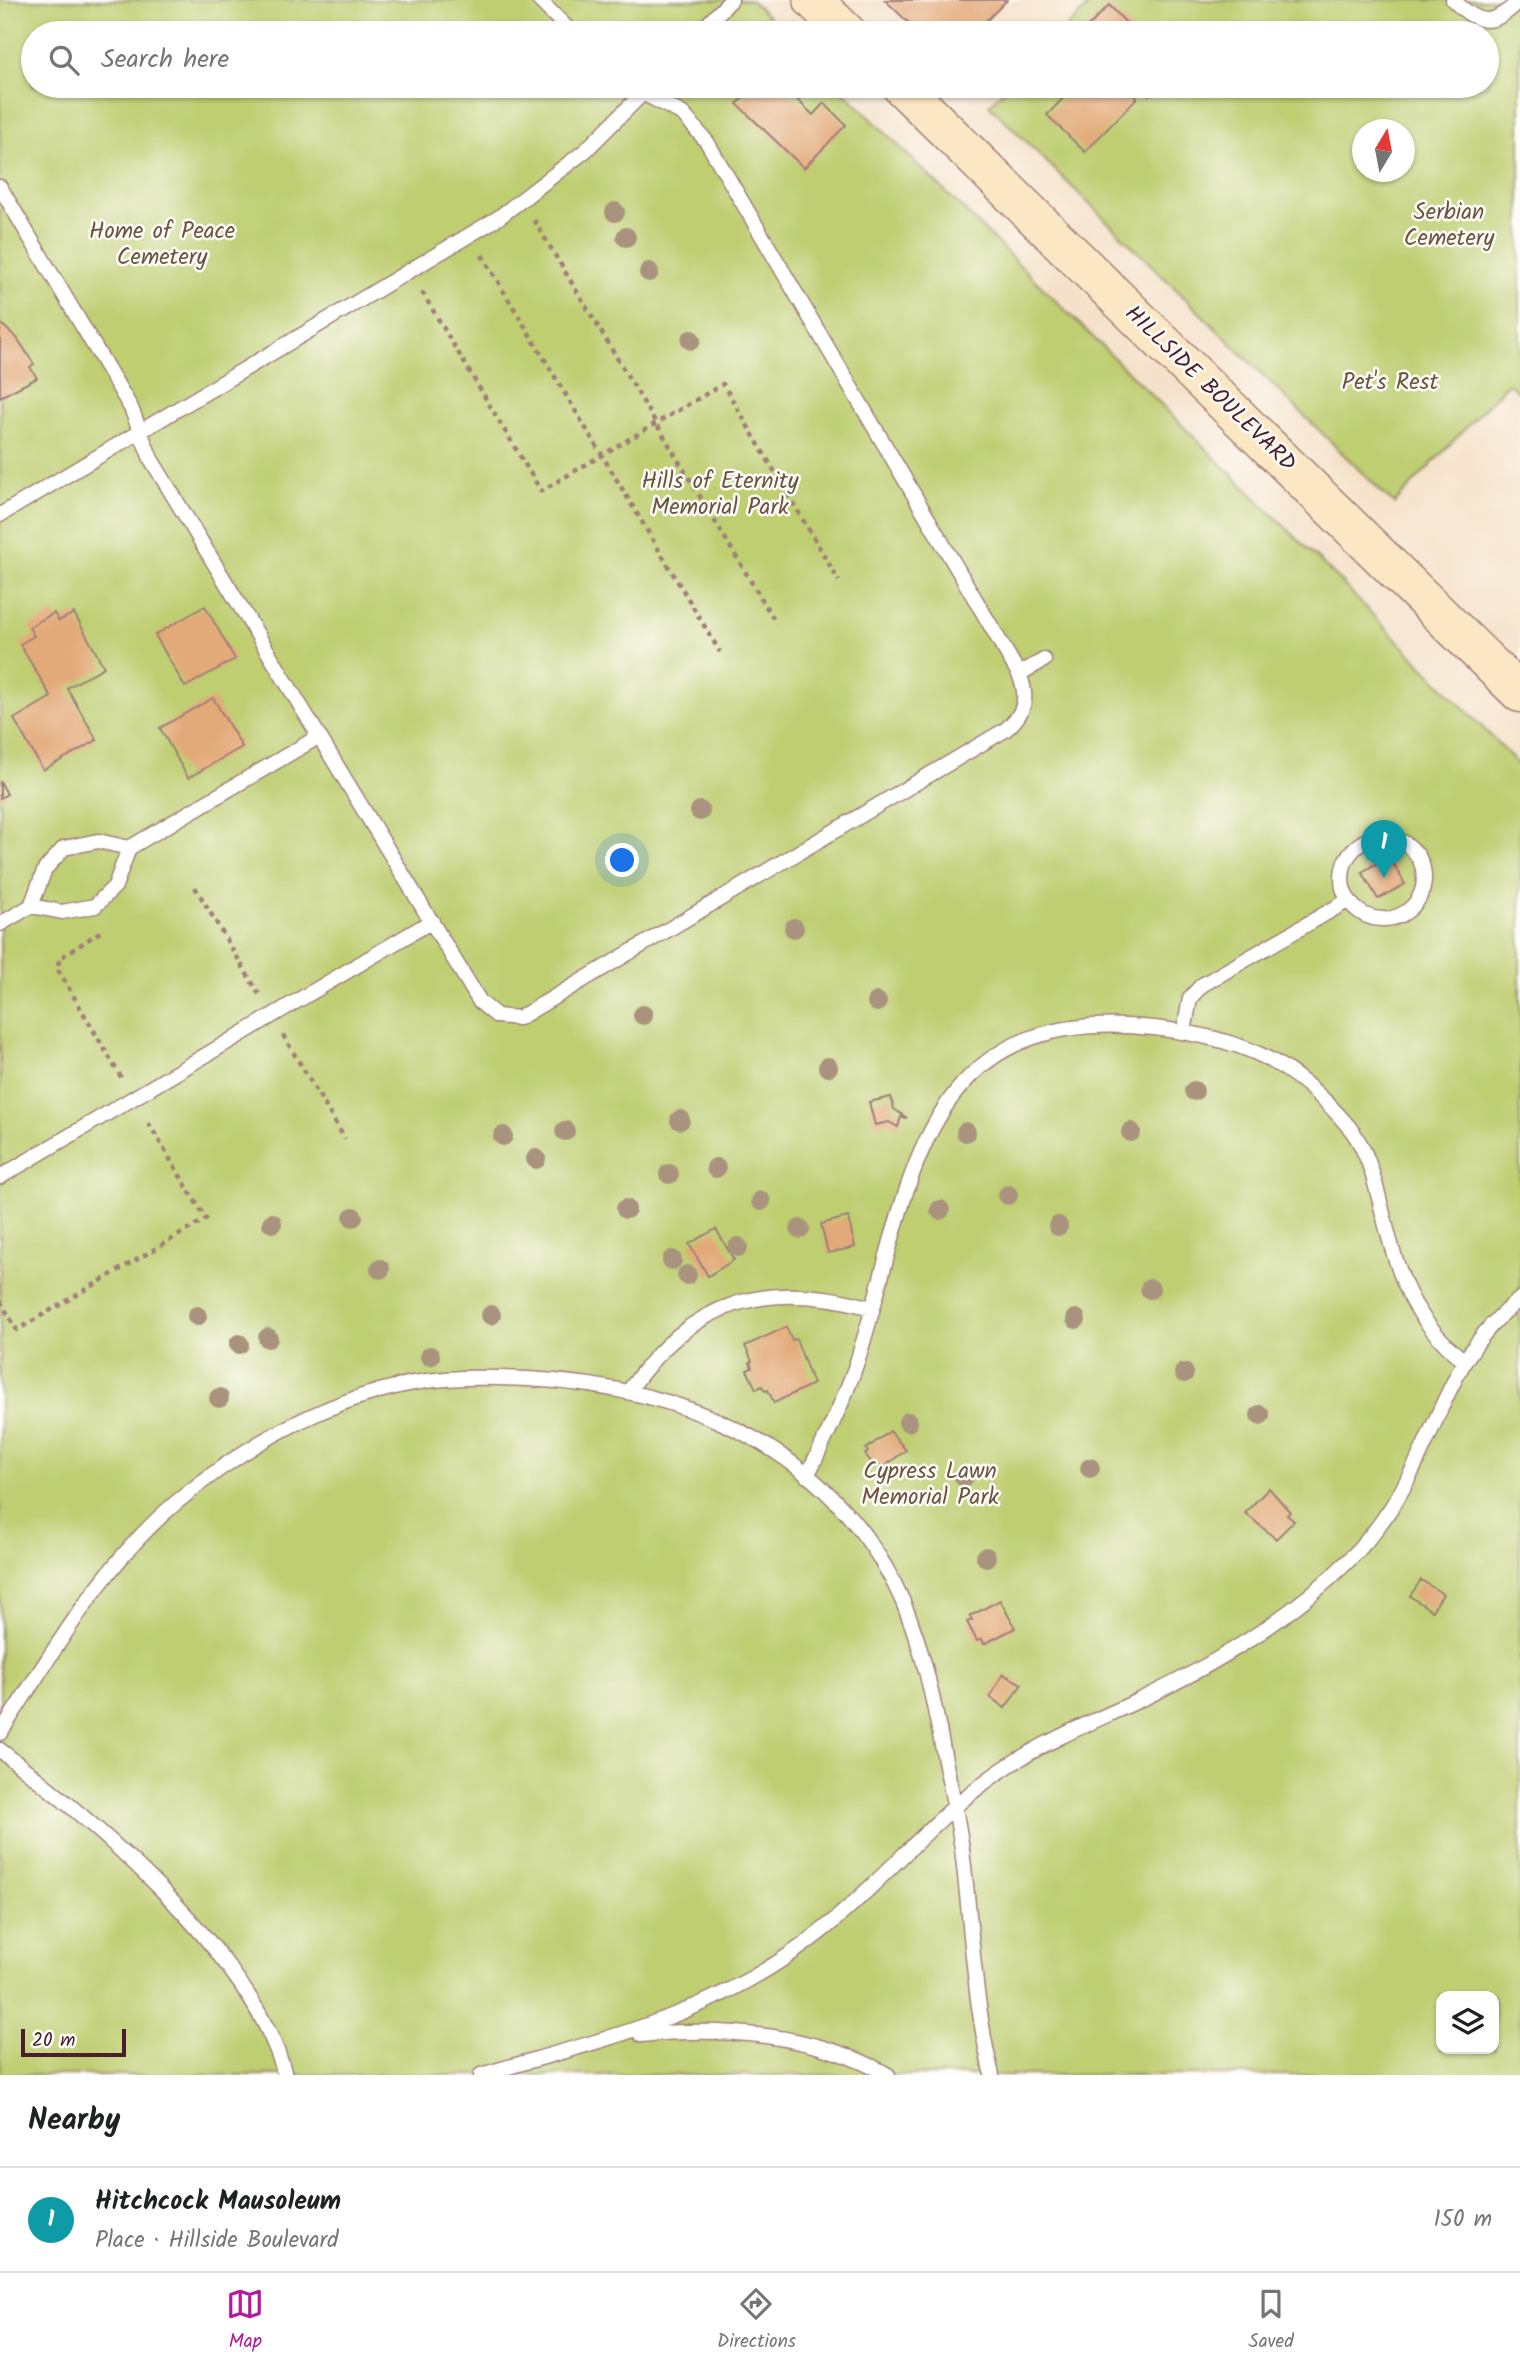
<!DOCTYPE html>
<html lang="en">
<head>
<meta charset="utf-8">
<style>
  body { margin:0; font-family:Kalam,sans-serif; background:#f6f6f6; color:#202124 }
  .controls { position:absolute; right:21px; bottom:21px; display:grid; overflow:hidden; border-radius:14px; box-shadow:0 2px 5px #0004 }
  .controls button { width:63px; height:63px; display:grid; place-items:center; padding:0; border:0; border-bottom:2px solid #e0e0e0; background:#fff; color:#202124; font:35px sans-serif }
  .compass { position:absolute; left:1352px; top:119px; width:63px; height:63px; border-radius:50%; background:#fff; box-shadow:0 2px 5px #0004; rotate:10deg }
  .scale { position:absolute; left:21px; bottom:18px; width:105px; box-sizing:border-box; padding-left:7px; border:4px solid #4a1f2b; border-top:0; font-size:19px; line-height:24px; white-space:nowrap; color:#4a1f2b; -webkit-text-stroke:5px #fdfcf7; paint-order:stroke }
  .you { position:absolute; left:623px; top:861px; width:24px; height:24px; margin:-18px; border:5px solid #fff; border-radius:50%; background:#1a73e8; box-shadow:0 0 0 10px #1a73e833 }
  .badge { display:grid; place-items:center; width:46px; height:46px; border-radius:50%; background:#b5179e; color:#fff; font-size:23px; font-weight:700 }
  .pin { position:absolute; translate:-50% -58px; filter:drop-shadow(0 2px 4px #0008) }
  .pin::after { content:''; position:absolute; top:37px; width:24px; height:21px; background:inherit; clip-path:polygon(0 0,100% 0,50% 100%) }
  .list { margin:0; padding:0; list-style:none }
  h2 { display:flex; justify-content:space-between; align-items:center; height:91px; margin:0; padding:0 28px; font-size:30px }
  h2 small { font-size:23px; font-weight:400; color:#757577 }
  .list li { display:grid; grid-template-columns:46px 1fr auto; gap:21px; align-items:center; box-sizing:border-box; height:105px; padding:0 28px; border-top:2px solid #e0e0e0 }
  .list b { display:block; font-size:26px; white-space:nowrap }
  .list p { margin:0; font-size:23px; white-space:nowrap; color:#757577 }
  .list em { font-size:23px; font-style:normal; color:#757577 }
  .icon { flex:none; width:38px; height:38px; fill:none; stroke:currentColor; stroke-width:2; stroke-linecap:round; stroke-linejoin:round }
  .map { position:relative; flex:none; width:1520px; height:2075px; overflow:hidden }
  .search { position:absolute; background:#fff; box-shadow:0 2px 5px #0004; left:21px; right:21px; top:21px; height:77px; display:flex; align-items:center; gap:18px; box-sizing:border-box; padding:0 24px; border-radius:38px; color:#757577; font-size:26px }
  .sheet { height:196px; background:#fff }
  nav { display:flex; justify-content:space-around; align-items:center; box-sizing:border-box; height:98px; border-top:2px solid #e0e0e0; background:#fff; font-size:19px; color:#757577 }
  nav a { display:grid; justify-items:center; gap:4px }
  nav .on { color:#b5179e }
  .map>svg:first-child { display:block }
  .green { fill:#bece71; stroke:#84764e; stroke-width:2; fill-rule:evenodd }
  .building { fill:#e3aa79 }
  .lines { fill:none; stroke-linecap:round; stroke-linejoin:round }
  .lane-casing { stroke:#a0807a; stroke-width:17 }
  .secondary-casing { stroke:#a0807a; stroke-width:41 }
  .path { stroke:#a0807a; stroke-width:4.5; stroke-dasharray:5 5; stroke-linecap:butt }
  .lane { stroke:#fff; stroke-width:14 }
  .secondary { stroke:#fbe7c3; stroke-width:38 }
  .tree { fill:#aa937e }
  .labels { text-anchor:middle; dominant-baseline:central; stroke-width:5; stroke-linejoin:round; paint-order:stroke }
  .park-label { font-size:23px; fill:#6d5440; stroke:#fdfcf7 }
  .street-label { font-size:23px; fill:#4a1f2b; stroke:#fdfcf7 }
</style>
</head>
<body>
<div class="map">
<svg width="1520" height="2075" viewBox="0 0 1520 2075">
  <rect width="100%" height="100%" fill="#fdfcf7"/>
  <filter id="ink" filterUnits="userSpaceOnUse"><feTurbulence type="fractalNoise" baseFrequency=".0143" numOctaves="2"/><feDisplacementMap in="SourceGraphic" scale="14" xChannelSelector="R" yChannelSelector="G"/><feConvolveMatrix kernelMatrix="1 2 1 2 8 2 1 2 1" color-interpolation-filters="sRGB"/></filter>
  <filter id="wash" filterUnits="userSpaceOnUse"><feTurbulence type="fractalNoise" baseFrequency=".00686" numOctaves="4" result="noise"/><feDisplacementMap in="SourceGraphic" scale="28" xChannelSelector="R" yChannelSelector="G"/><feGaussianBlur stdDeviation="1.57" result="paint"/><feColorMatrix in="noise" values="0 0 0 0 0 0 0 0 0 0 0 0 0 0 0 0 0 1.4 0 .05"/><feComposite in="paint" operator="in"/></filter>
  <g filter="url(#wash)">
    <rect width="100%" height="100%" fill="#f5e1c9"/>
    <path class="green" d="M0,0H751L785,33H33V86H838L1329,570L1520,766V2075H0ZM1441,1996H1494V2049H1441Z
      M1094,0H1520V394L1508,383L1394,504L989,105L1008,86H1487V33H1061ZM1362,130H1404V172H1362Z"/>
    <g id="blocks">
      <path class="building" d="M885,0H1007L974,33H919Z
        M1109,5L1132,29V33H1088L1085,30Z
        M755,86H783L813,115L824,103L846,125L804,168L737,104Z
        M1075,86H1124L1137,98L1085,152L1047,115Z
        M1140,86H1158L1149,95Z
        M0,323L17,338L34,364L30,367L37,378L0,397Z
        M205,606L235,659L185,687L155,635Z
        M54,613L59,621L74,613L104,667L67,688L97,740L43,770L14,719L51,697L20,644L34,636L29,627Z
        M213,698L242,747L188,778L160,728Z
        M0,781L7,794L0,798Z
        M1389,856L1405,884L1378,899L1362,872Z
        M891,1097L894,1109L907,1118L901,1117L898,1127L889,1122L875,1125L869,1102Z
        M848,1217L855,1247L828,1253L821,1224Z
        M716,1229L734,1260L708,1276L689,1244Z
        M786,1327L792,1340L796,1339L813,1384L774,1403L768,1390L765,1391L762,1386L756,1389L747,1370L752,1368L750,1362L752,1361L745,1346Z
        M890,1431L906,1450L881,1469L879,1465L875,1467L865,1454L868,1452L866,1449Z
        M1269,1488L1290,1512L1287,1515L1294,1521L1276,1539L1245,1513Z
        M1421,1580L1443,1594L1432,1611L1410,1596Z
        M1000,1600L1015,1628L984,1644L982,1639L977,1641L967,1622L972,1620L970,1616Z
        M1003,1674L1022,1684L1005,1708L990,1697Z"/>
    </g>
  </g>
  <g filter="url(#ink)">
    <use href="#blocks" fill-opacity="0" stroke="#a0807a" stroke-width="2"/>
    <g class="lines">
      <defs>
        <path id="lane" d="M539,0L572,33
          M1453,0C1480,26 1493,27 1520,0
          M699,33L731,0
          M0,187L131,408L151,459L480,1002L497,1016L519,1018L1005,730C1025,714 1029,697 1019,674L707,142L683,114L629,86
          M0,515L498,218L585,151L648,88
          M1019,674L1044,660
          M1342 878a41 41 0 1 1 82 0a41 41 0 1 1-82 0Z
          M31,906L62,912L95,906L115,886L129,848L318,737
          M0,924L31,906L45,869L64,848L98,841L129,848
          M1184,1032L1190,998L1202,985L1349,900
          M0,1177L432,921
          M629,1391C691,1299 768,1279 872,1308
          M807,1476C825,1439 844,1401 857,1362C912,1191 915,1001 1154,1028C1240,1038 1292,1059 1349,1127C1368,1150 1375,1182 1382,1210C1397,1273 1411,1318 1463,1360
          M0,1733C54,1652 102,1564 178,1501C243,1447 316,1405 399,1386C441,1376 485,1377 528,1379C678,1387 821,1442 894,1583C924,1642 934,1705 947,1770C953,1799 960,1828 963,1858C972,1931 974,2003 992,2075
          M0,1750C97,1824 253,1955 285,2075
          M641,2035C723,2026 816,2034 888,2075
          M481,2075C607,2038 714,2016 819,1933C886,1880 938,1810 1011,1764C1049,1740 1090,1723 1131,1704C1209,1668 1288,1621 1349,1560C1374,1535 1395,1505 1411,1473C1445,1407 1458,1346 1520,1299"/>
        <path id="secondary" d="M813,0L847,33
          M901,86L1520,693"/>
      </defs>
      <use href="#lane" class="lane-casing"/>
      <use href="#secondary" class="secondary-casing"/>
      <path class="path" d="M534,220L776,623
        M482,255L720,652
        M422,292L541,491L723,384L839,581
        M195,887L259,994
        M100,932L60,958L57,968L122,1079
        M283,1035L345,1139
        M0,1301L17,1330L206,1219L146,1119"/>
      <use href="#lane" class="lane"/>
      <use href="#secondary" class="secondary"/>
    </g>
    <g class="tree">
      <circle cx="615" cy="212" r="10"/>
      <circle cx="626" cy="237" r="10"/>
      <circle cx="649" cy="272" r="10"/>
      <circle cx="691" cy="340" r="10"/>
      <circle cx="700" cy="811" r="10"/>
      <circle cx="794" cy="928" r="10"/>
      <circle cx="877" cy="1002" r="10"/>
      <circle cx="643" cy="1015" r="10"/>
      <circle cx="828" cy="1067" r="10"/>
      <circle cx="1194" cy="1091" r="10"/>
      <circle cx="680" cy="1120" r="10"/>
      <circle cx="565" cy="1131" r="10"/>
      <circle cx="966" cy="1132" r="10"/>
      <circle cx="1131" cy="1132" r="10"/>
      <circle cx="503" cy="1136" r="10"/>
      <circle cx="536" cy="1159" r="10"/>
      <circle cx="716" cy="1168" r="10"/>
      <circle cx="669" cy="1174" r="10"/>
      <circle cx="1008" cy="1195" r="10"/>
      <circle cx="761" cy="1201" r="10"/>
      <circle cx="626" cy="1209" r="10"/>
      <circle cx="940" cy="1210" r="10"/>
      <circle cx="353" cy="1217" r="10"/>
      <circle cx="272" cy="1223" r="10"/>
      <circle cx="1058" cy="1226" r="10"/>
      <circle cx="800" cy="1229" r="10"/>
      <circle cx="738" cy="1247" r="10"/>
      <circle cx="672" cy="1260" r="10"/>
      <circle cx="380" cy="1269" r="10"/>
      <circle cx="687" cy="1275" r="10"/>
      <circle cx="1150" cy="1289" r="10"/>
      <circle cx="491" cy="1315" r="10"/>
      <circle cx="197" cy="1316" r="10"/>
      <circle cx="1076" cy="1319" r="10"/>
      <circle cx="268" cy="1338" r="10"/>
      <circle cx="239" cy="1344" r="10"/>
      <circle cx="430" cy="1356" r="10"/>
      <circle cx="1184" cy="1373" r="10"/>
      <circle cx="219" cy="1398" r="10"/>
      <circle cx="1260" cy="1415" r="10"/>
      <circle cx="908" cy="1422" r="10"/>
      <circle cx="1090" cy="1468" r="10"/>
      <circle cx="964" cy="1477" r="10"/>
      <circle cx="986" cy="1557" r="10"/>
    </g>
  </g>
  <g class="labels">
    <g class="park-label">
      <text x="1449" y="213">Serbian<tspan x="1449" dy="26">Cemetery</tspan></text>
      <text x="162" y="232">Home of Peace<tspan x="162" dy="26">Cemetery</tspan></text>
      <text x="1390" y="383">Pet's Rest</text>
      <text x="720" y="482">Hills of Eternity<tspan x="720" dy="26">Memorial Park</tspan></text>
      <text x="930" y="1472">Cypress Lawn<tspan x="930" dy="26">Memorial Park</tspan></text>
    </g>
    <g class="street-label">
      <text transform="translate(1210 389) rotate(44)">HILLSIDE BOULEVARD</text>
    </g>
  </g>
</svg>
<div class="controls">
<button><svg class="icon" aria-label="layers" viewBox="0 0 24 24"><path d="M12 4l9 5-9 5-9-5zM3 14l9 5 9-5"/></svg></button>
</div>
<svg class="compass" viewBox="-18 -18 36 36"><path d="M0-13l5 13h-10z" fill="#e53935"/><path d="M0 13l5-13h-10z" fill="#757577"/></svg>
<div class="scale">20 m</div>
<div class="you"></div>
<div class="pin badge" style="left:1384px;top:878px;background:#0f9aa8">1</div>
<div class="search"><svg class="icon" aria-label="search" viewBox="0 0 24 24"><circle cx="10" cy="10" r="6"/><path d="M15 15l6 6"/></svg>Search here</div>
</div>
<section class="sheet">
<h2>Nearby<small></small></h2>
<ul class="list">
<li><span class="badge" style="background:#0f9aa8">1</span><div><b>Hitchcock Mausoleum</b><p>Place · Hillside Boulevard</p></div><em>150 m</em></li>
</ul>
</section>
<nav>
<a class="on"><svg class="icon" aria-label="map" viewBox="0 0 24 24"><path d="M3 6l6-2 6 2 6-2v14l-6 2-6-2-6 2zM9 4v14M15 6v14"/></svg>Map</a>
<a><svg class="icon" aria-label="directions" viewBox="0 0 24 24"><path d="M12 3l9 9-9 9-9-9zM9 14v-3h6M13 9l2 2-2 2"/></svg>Directions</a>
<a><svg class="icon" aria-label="saved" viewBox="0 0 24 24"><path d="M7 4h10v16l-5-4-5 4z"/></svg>Saved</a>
</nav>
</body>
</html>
